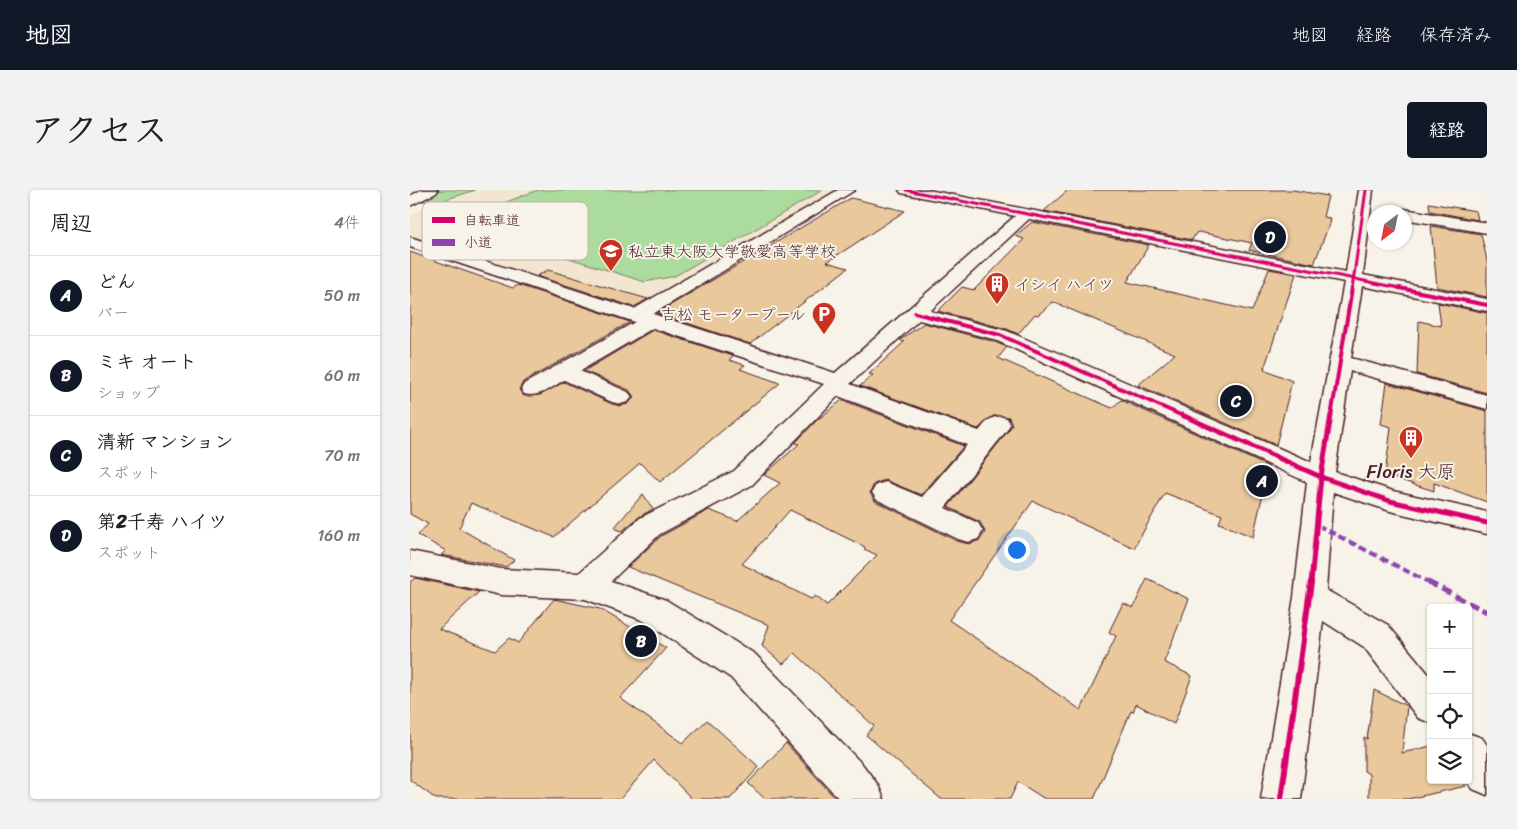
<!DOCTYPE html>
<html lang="ja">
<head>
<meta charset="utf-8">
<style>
  body { margin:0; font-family:Sriracha,"Klee One",sans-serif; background:#f2f2f2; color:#202124 }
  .controls { position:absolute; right:15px; bottom:15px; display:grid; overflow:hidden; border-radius:5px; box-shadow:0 1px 4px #0004 }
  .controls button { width:45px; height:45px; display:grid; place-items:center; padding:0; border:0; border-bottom:1px solid #e0e0e0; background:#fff; color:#202124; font:25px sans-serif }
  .compass { position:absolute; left:957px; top:15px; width:45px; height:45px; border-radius:50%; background:#fff; box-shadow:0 1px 4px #0004; rotate:212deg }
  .you { position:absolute; left:606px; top:359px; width:18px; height:18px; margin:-12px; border:4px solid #fff; border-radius:50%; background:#1a73e8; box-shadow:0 0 0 8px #1a73e833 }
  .badge { display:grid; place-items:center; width:32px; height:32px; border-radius:50%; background:#111827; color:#fff; font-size:16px; font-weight:700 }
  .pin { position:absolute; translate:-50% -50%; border:2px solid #fff; box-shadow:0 1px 5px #0006 }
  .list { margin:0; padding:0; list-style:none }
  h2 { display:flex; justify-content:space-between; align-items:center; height:65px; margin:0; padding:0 20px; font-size:21px }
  h2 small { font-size:16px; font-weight:400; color:#757577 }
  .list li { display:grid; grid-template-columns:32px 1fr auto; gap:15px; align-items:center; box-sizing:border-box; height:80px; padding:0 20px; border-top:1px solid #e0e0e0 }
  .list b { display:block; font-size:19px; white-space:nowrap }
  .list p { margin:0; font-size:16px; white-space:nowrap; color:#757577 }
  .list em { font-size:16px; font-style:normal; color:#757577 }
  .icon { flex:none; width:28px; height:28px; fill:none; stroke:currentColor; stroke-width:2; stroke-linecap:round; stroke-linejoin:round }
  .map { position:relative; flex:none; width:1077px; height:609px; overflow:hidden; border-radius:5px }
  header { display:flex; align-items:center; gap:30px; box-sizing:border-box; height:70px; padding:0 25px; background:#111827; color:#fff }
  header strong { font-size:24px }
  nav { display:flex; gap:28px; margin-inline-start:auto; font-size:18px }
  .intro { display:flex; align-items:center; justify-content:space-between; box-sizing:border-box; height:120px; padding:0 30px }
  h1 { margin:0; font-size:35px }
  .button { padding:12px 22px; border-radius:5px; background:#111827; color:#fff; font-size:18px; font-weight:700 }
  main { display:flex; gap:30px; padding:0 30px }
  aside { flex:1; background:#fff; border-radius:5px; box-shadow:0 1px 4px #0004 }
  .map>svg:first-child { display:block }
  .built { fill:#f3e6d1 }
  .green { fill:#abdc9d; stroke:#7a7e64 }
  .building { fill:#e9c89b; stroke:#4a1f2b; fill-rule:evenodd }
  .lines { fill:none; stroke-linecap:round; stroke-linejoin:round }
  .minor-casing { stroke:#4a1f2b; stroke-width:3 }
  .minor { fill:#f7f3e8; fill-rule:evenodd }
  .quiet-far1 { stroke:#8e44ad; stroke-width:4; stroke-dasharray:8 4; stroke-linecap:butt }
  .quiet { stroke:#8e44ad; stroke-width:5; stroke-dasharray:10 5; stroke-linecap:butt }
  .cycleway-far3-casing { stroke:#f7f3e8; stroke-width:5 }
  .cycleway-far2-casing { stroke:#f7f3e8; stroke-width:6 }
  .cycleway-far1-casing { stroke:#f7f3e8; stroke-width:8 }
  .cycleway-casing { stroke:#f7f3e8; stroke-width:9 }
  .cycleway-far3 { stroke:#d6006c; stroke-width:3 }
  .cycleway-far2 { stroke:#d6006c; stroke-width:4 }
  .cycleway-far1 { stroke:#d6006c; stroke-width:5 }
  .cycleway { stroke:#d6006c; stroke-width:6 }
  .labels { text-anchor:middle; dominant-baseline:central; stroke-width:4; stroke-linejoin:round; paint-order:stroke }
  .far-poi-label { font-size:16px; fill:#4a1f2b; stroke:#f7f3e8; text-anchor:start }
  .poi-label { font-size:19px; fill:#4a1f2b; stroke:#f7f3e8 }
  .key { fill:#f7f3e8; stroke:#c3b3af; stroke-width:1 }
  .key-label { font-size:14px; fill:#4a1f2b }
</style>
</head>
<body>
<header>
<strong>地図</strong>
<nav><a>地図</a><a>経路</a><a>保存済み</a></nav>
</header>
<div class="intro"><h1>アクセス</h1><a class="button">経路</a></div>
<main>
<aside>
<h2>周辺<small>4件</small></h2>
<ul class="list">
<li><span class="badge">A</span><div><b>どん</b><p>バー</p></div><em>50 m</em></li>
<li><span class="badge">B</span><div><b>ミキ オート</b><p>ショップ</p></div><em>60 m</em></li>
<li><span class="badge">C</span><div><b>清新 マンション</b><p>スポット</p></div><em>70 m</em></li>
<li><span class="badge">D</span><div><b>第2千寿 ハイツ</b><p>スポット</p></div><em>160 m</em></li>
</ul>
</aside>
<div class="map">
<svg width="1077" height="609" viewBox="0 0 1077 609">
  <rect width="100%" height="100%" fill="#f7f3e8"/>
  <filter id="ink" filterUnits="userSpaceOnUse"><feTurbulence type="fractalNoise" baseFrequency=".02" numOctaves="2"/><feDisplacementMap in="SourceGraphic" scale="10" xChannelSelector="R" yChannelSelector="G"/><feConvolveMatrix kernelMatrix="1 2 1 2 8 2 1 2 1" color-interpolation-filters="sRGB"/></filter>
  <g filter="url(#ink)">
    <path class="built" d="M72,0H430L227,117L0,47V26L14,18Z"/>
    <path class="green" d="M30,0H66L25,13L12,11Z
      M128,0H413L265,86L235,92L80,43L91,14Z"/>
    <path class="building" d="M658,0H883L918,6L913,27L920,28L919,32H920L904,74L839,60L842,53L789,42L786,43L782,50L634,21Z
      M441,8L495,21L417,72L438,78L340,154L247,123Z
      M1019,13L1066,21L1068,30L1020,21Z
      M622,32L739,55L717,92L842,121L859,79L886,84L854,179L882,191L866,255L728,195L765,164L643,112L628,125L625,124L608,144L597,139L528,121L552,97L564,100L614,49L605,46Z
      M1021,36L1071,44L1077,70V107L1027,97Z
      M0,62L103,98L108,95L220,132L113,192L109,200L114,206L130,205L154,192L202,214L210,216L218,214L224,207L219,200L174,181L243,140L323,166L319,170L335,175L330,179L370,193L250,292L230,273L144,347L61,313L49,338L104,370L96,377L31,365L36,361L8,345L18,334L0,324Z
      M138,80L238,109L224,117L127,86Z
      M1028,113L1077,123V203L1007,184L1009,131L1031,136Z
      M514,133L582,151L597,157L588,168L702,218L711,210L859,277L843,347L809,333L812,325L755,303L724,358L623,311L539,430L671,520L706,446L699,442L713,413L723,418L737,389L779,409L754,472L782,486L764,534L726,514L723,522L721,521L684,609H635L608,592L600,609H531L456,545L464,536L385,463L373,474L352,456L359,435L218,377L251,346L299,320L327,331L370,293L354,285L389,254L385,253L406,231L432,210L554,256L511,305L475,290L464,294L460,303L465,311L547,351L559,354L570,350L575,342L570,332L538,317L598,241L602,235L599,227L583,226L568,239L450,196L463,185L459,184L494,152L490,150ZM380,320L455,357L454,359L467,365L417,415L405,406L401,409L332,374Z
      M977,193L1077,221V312L1024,293V301L975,285L981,237L971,234Z
      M233,304L243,319L229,327L212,341L204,338Z
      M5,388L69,402L29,439L85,461L99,448L108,453L144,409L190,419L256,458L210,508L273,553L297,530L349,577L320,609H282L244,570L210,609H26L0,590V392Z
      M964,500L997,516L992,563L1021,556V590H1052L1056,596L998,609H959V584L954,581V547L957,549Z
      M376,553L426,609H355L338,593Z"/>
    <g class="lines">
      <defs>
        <path id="minor" d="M11,0H28L26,3L0,16V6Z
          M428,0H445L243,124L425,183L605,26L496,4L491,3L489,0H518L936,82L949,0H963L953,85L1077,109V121L952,96L941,168L1077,205V219L940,181L925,282L983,301L1077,322V344L980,321L923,302L916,400L978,435L1021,487V533L1008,528L954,457L913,431L891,609H851L884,407L897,292L583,149L509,130L440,194L569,241C578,230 582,224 597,228L600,234L597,240L535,318L568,333L573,341L568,349L558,352L548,349L466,309L462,302L466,295L476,292L512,307L557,255L428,206L342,295L250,344L201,391L256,410L345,464L453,575L468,595L474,609H429L321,488L232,430L175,409L91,405L0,385V361L91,379L169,383L230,328L324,281L414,194L243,138L170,181L218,202L222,207L218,212L210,214L202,212L154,190C141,198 129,208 114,204L111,199L114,194L225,132L0,57V47L224,119ZM619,29L934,92L901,272L597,141L520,121Z
          M994,19L1077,33V43L994,29V22H987Z
          M1058,543L1072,548L1077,555V605L1063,599L1056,590H1058Z"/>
      </defs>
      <use href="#minor" class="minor-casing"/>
      <use href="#minor" class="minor"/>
      <path class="quiet-far1" d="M907,335L1020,393"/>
      <path class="quiet" d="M1018,392L1077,422"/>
      <defs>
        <path id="cycleway-far3" d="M496,0L995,99
          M942,99L956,0"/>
        <path id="cycleway-far2" d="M989,98L1077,115
          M505,123L590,145L775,227
          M921,227L942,98"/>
        <path id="cycleway-far1" d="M772,225L911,287L980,311L1077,333
          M901,393L911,287L921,225"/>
        <path id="cycleway" d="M871,609L901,392"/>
      </defs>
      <use href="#cycleway-far3" class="cycleway-far3-casing"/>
      <use href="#cycleway-far2" class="cycleway-far2-casing"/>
      <use href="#cycleway-far1" class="cycleway-far1-casing"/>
      <use href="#cycleway" class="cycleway-casing"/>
      <use href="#cycleway-far3" class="cycleway-far3"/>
      <use href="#cycleway-far2" class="cycleway-far2"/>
      <use href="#cycleway-far1" class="cycleway-far1"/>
      <use href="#cycleway" class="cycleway"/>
    </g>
  </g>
  <defs>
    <symbol id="school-pin" viewBox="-11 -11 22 30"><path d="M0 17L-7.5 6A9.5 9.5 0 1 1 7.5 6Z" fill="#c8321e" stroke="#f7f3e8"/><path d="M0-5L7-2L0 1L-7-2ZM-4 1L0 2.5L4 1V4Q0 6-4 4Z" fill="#fff"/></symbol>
    <symbol id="building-pin" viewBox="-11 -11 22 30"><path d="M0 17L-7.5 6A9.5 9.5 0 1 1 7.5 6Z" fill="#c8321e" stroke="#f7f3e8"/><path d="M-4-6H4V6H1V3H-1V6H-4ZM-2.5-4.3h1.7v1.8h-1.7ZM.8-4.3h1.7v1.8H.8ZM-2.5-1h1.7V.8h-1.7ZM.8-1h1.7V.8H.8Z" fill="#fff"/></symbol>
    <symbol id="parking-pin" viewBox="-11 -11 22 30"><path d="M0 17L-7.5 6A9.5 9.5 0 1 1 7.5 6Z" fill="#c8321e" stroke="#f7f3e8"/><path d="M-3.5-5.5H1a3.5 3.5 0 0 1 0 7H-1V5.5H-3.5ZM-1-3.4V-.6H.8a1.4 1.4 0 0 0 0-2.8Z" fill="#fff"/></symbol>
  </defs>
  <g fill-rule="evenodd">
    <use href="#school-pin" x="187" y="47" width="28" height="38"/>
    <use href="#building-pin" x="573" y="80" width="28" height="38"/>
    <use href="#parking-pin" x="400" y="110" width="28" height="38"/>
    <use href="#building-pin" x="987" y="234" width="28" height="38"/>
  </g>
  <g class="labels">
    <g class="far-poi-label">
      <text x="218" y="61">私立東大阪大学敬愛高等学校</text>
      <text x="604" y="94">イシイ ハイツ</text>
      <text x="396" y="124" text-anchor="end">吉松 モータープール</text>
    </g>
    <g class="poi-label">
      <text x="1001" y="281">Floris 大原</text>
    </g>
  </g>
  <rect x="12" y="12" width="166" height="58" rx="8" class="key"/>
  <rect x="22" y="27" width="23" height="6" fill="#d6006c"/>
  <rect x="22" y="49" width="23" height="7" fill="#8e44ad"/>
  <g class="key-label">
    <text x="54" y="35">自転車道</text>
    <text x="54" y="57">小道</text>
  </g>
</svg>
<div class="controls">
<button>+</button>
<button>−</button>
<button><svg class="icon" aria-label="locate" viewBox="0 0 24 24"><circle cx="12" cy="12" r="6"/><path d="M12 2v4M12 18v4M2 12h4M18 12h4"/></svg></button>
<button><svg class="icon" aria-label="layers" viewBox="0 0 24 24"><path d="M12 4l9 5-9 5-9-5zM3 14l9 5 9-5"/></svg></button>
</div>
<svg class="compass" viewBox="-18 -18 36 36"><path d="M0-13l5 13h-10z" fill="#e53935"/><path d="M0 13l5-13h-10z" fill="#757577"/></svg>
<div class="you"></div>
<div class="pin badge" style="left:852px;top:291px">A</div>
<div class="pin badge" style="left:231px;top:451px">B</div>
<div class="pin badge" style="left:826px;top:211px">C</div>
<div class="pin badge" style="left:860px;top:47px">D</div>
</div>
</main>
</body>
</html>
